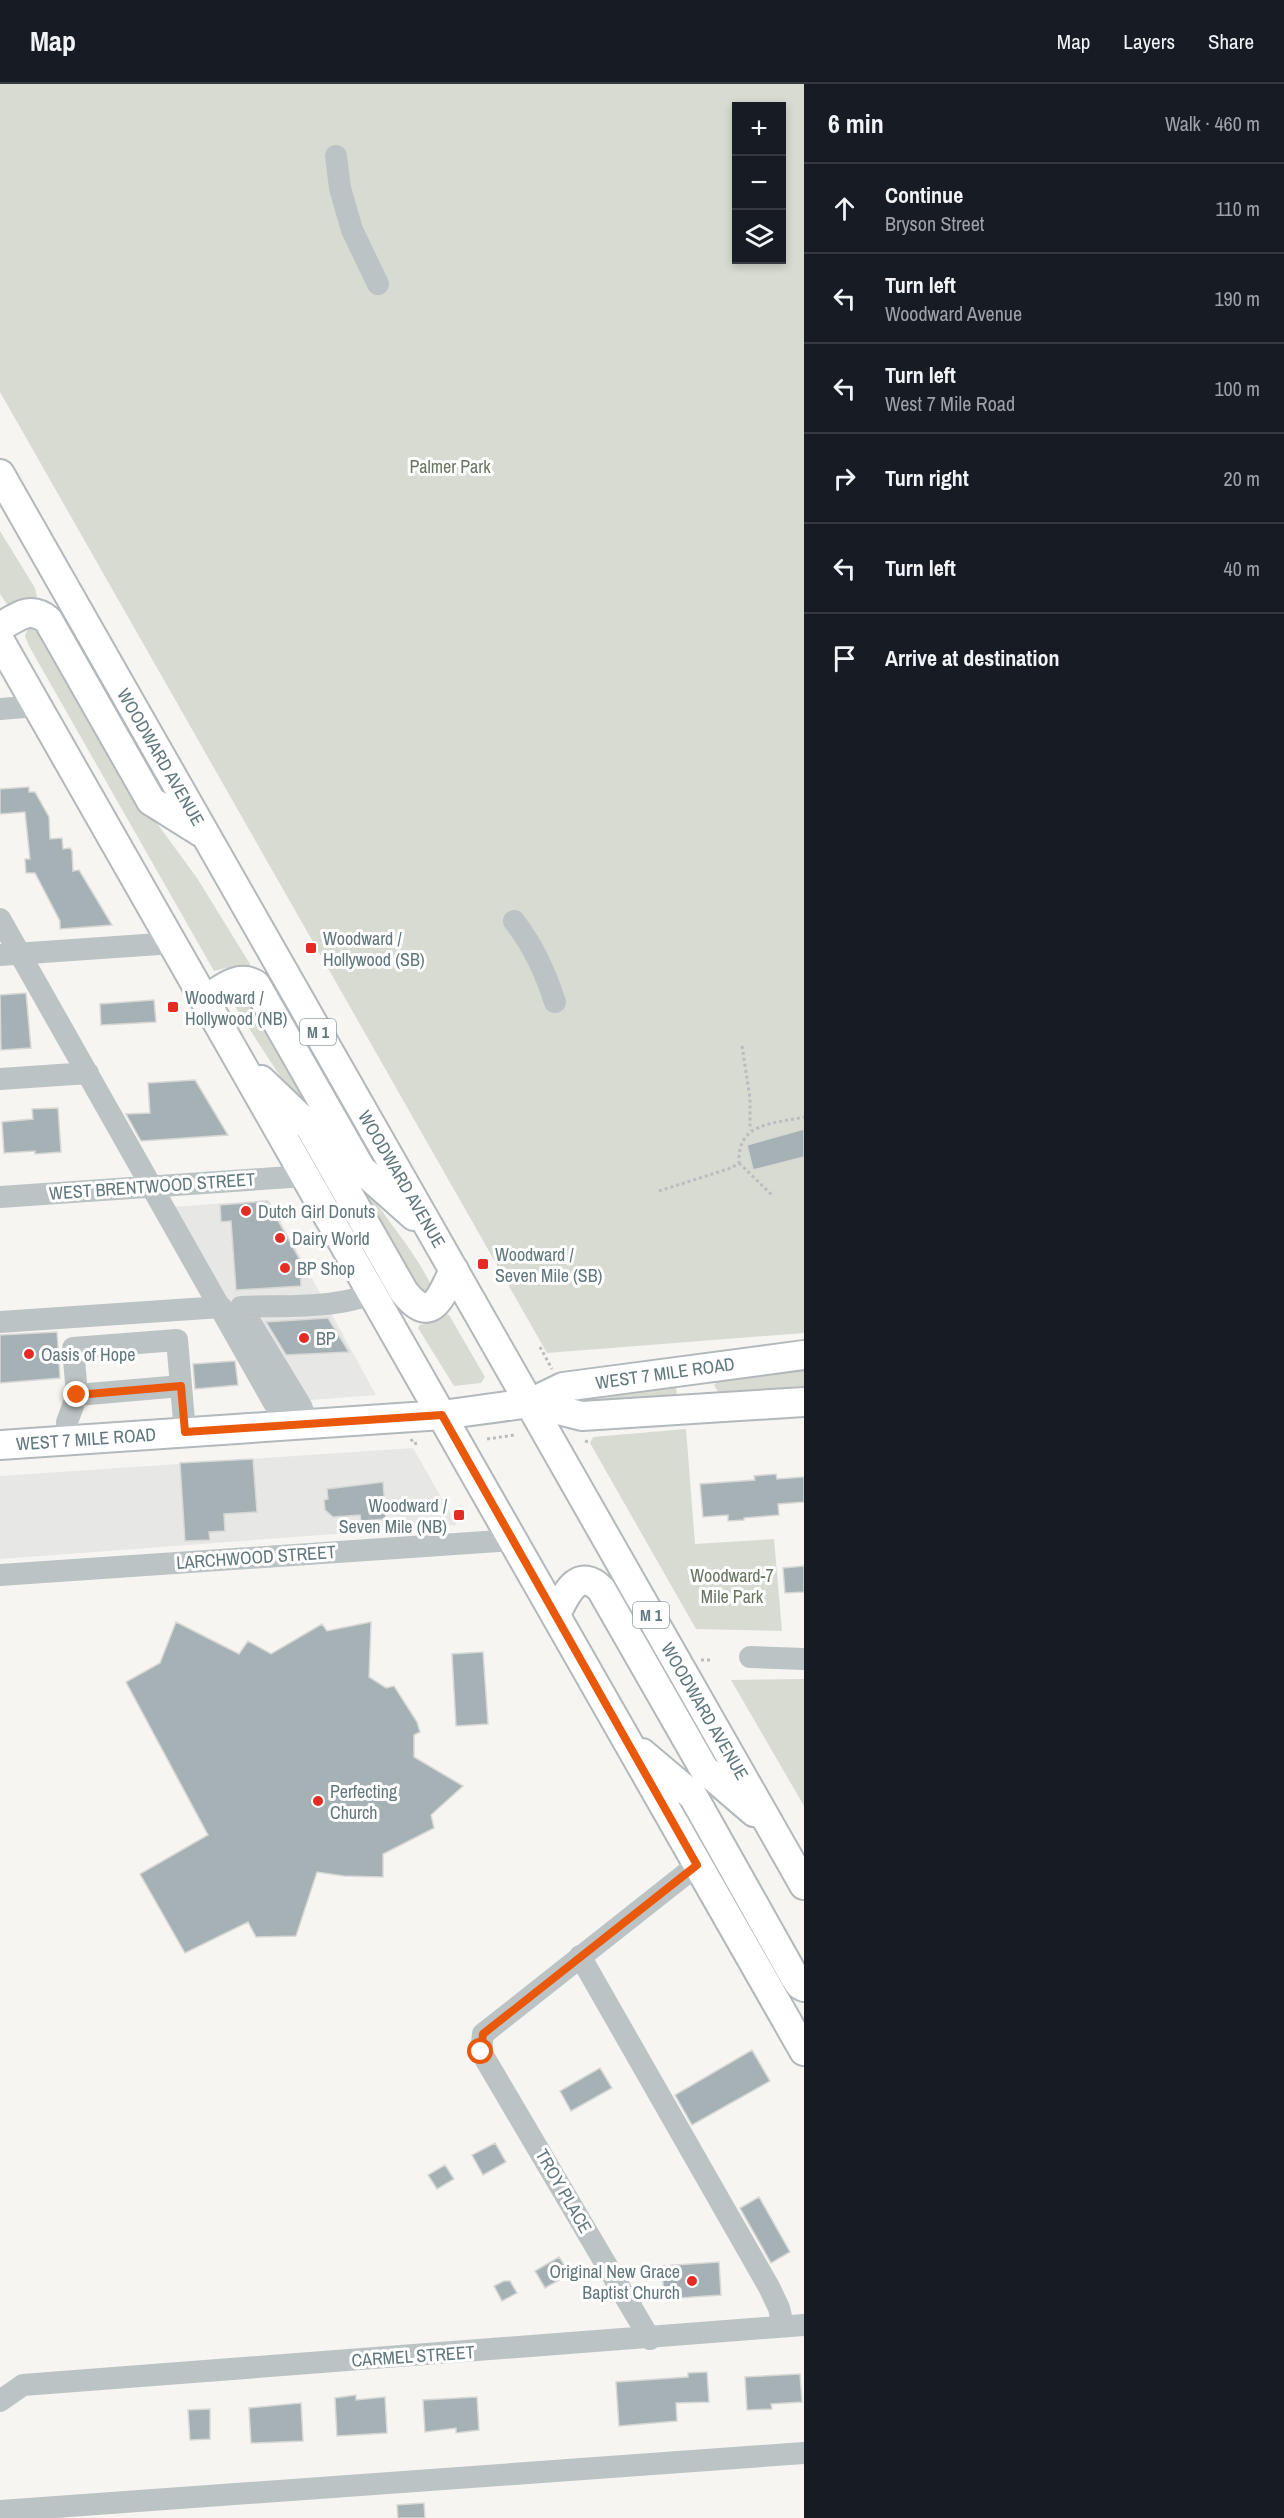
<!DOCTYPE html>
<html lang="en">
<head>
<meta charset="utf-8">
<style>
  body { margin:0; font-family:"Archivo Narrow",sans-serif; background:#242831; color:#f1f3f6 }
  .controls { position:absolute; right:18px; top:18px; display:grid; overflow:hidden; border-radius:0px; box-shadow:0 3px 9px #0003 }
  .controls button { width:54px; height:54px; display:grid; place-items:center; padding:0; border:0; border-bottom:2px solid #363941; background:#171b24; color:#f1f3f6; font:30px sans-serif }
  .stop { position:absolute; width:18px; height:18px; margin:-14px; border:4px solid #ea580c; border-radius:50%; background:#fff }
  .stop.end { background:#ea580c; border-color:#fff; box-shadow:0 2px 6px #0008 }
  .list { margin:0; padding:0; list-style:none }
  h2 { display:flex; justify-content:space-between; align-items:center; height:78px; margin:0; padding:0 24px; font-size:26px }
  h2 small { font-size:20px; font-weight:400; color:#9ea1a6 }
  .list li { display:grid; grid-template-columns:39px 1fr auto; gap:18px; align-items:center; box-sizing:border-box; height:90px; padding:0 24px; border-top:2px solid #363941 }
  .list b { display:block; font-size:22px; white-space:nowrap }
  .list p { margin:0; font-size:20px; white-space:nowrap; color:#9ea1a6 }
  .list em { font-size:20px; font-style:normal; color:#9ea1a6 }
  .icon { flex:none; width:33px; height:33px; fill:none; stroke:currentColor; stroke-width:2; stroke-linecap:round; stroke-linejoin:round }
  .map { position:relative; flex:none; width:804px; height:2434px; overflow:hidden }
  header { display:flex; align-items:center; gap:36px; box-sizing:border-box; height:84px; padding:0 30px; background:#171b24; border-bottom:2px solid #363941 }
  header strong { font-size:28px }
  nav { display:flex; gap:33px; margin-inline-start:auto; font-size:21px }
  main { display:flex }
  aside { flex:1; background:#171b24 }
  .map>svg:first-child { display:block }
  .built { fill:#e7e7e6 }
  .green { fill:#d7dbd1; fill-rule:evenodd }
  .building { fill:#a5b1b4; stroke:#d7d7d5; stroke-width:1.5 }
  .lines { fill:none; stroke-linecap:round; stroke-linejoin:round }
  .major-casing { stroke:#b2b8bb; stroke-width:32 }
  .path { stroke:#b9bdbe; stroke-width:3; stroke-dasharray:3 3; stroke-linecap:butt }
  .minor { stroke:#bcc3c5; stroke-width:22 }
  .major { stroke:#fff; stroke-width:28 }
  .route { stroke:#ea580c; stroke-width:8 }
  .poi-dot { fill:#e42c25; stroke:#fff; stroke-width:2 }
  .labels { text-anchor:middle; dominant-baseline:central; stroke-width:6; stroke-linejoin:round; paint-order:stroke }
  .shield { fill:#fff; stroke:#90a0a5; stroke-width:1.5 }
  .shield-label { font-size:16px; font-weight:bold; fill:#61777e }
  .park-label { font-size:18px; fill:#687660; stroke:#fff }
  .street-label { font-size:18px; fill:#61777e; stroke:#fff }
  .poi-label { font-size:18px; fill:#61777e; stroke:#fff; text-anchor:start }
</style>
</head>
<body>
<header>
<strong>Map</strong>
<nav><a>Map</a><a>Layers</a><a>Share</a></nav>
</header>
<main>
<div class="map">
<svg width="804" height="2434" viewBox="0 0 804 2434">
  <rect width="100%" height="100%" fill="#f6f5f2"/>
  <path class="built" d="M269,1116L376,1311L285,1318L171,1123Z
    M413,1364L457,1441L0,1475V1392Z"/>
  <path class="green" d="M0,0H804V1249L547,1269L0,308ZM736,22H782V176H736Z
    M0,447L35,504L37,513L20,517L9,523L0,510Z
    M35,541L148,727L197,794L250,880L248,883L239,881L214,887L29,562L25,552L28,544Z
    M246,909C286,974 325,1040 366,1104C388,1138 415,1167 432,1203L423,1213L234,921L238,913Z
    M445,1230L449,1231L485,1293L481,1299L454,1302L418,1244L420,1241L437,1237Z
    M804,1285V1302L724,1308H718L714,1301L718,1297Z
    M671,1303L676,1304L677,1309L672,1312L580,1319L578,1315Z
    M686,1345L695,1460L774,1455L782,1547L696,1545L590,1359L593,1353Z
    M804,1595V1722L731,1596Z"/>
  <path class="building" d="M29,703V708H35L49,733L50,755L62,754L63,765L70,764L72,767L73,787L79,786L112,841L60,845V837L35,789H26L25,775H30L25,728L0,730V705Z
    M26,909L31,964L1,966L0,911Z
    M154,916L156,938L101,941L100,920Z
    M195,996L228,1051L141,1057L126,1030L150,1029L148,999Z
    M58,1024L61,1068L35,1070V1067L4,1069L2,1038L33,1035L32,1025Z
    M804,1045V1073L753,1086L747,1061Z
    M267,1117L300,1176L301,1202L236,1206L231,1137L221,1138L220,1121Z
    M328,1234L349,1268L286,1271L266,1238Z
    M57,1248L60,1294L0,1299V1251Z
    M235,1277L238,1301L195,1305L193,1280Z
    M253,1375L257,1428L224,1430L225,1447L209,1448L210,1456L185,1457L180,1379Z
    M776,1390L777,1395L804,1393V1418L778,1420L779,1431L744,1434V1436L728,1437V1431L703,1433L700,1400L755,1396L754,1392Z
    M383,1398L386,1435L361,1437L360,1431L333,1433L325,1426L324,1416L328,1415L327,1405Z
    M804,1482V1508L785,1509L783,1484Z
    M176,1538L239,1570L248,1557L271,1570L322,1540L327,1547L371,1538L369,1593L386,1604L394,1602L417,1638L420,1648L414,1651V1673L463,1702L431,1731L434,1744L383,1770V1793L344,1792L317,1788L296,1852L256,1853L248,1838L185,1869L140,1790L208,1751L126,1598L160,1579Z
    M483,1568L488,1640L456,1642L452,1570Z
    M752,1966L770,1997L692,2041L675,2011Z
    M600,1984L612,2004L571,2027L560,2007Z
    M495,2059L506,2078L483,2091L472,2071Z
    M445,2081L454,2095L437,2105L428,2091Z
    M759,2113L790,2168L771,2179L740,2124Z
    M559,2173L570,2190L545,2204L535,2187Z
    M719,2178L721,2211L664,2215L662,2182Z
    M504,2197H510L517,2209L502,2217L494,2202Z
    M707,2288L709,2318L676,2319L677,2337L619,2342L616,2298L688,2293V2289Z
    M800,2290L802,2318L771,2320L772,2325L747,2326L745,2293Z
    M356,2311V2316L385,2313L387,2349L337,2352L335,2314Z
    M477,2313L479,2346L456,2349V2344L425,2348L423,2316Z
    M301,2319L303,2357L251,2359L249,2324Z
    M210,2325V2355L190,2356L188,2326Z
    M424,2419L425,2434H398L397,2421Z"/>
  <g class="lines">
    <defs>
      <path id="major" d="M0,390L804,1801
        M0,543C17,533 31,521 48,536L151,717L202,749
        M0,557L804,1967
        M205,916C221,906 238,889 256,901L361,1085L414,1132
        M261,996L310,1043L404,1208C432,1243 441,1212 454,1186
        M530,1319L582,1332L804,1318
        M0,1361L442,1331L530,1319L563,1303L804,1271
        M556,1530C566,1511 577,1482 601,1505L704,1685L754,1728
        M642,1669L693,1712L794,1892L800,1901L804,1903"/>
    </defs>
    <use href="#major" class="major-casing"/>
    <path class="path" d="M742,962L750,1014V1046
      M739,1079L773,1112
      M659,1107L731,1084L739,1079C737,1038 773,1040 804,1033
      M540,1263L552,1285
      M411,1355L414,1360L417,1359
      M487,1355L515,1351
      M585,1357L589,1358
      M701,1576H712"/>
    <path class="minor" d="M336,72L340,104L352,146L378,200
      M0,625L37,622
      M0,835L287,1342
      M514,837C534,863 545,888 555,918
      M0,871L173,859
      M0,995L88,989
      M0,1113L305,1092
      M0,1238L221,1223
      M77,1311L181,1302
      M308,1340L301,1322L241,1223C287,1221 343,1226 386,1204
      M68,1357L67,1338L77,1311L73,1264L177,1256L185,1348
      M0,1491L513,1456
      M750,1573L804,1575
      M580,1872L769,2203L779,2224L783,2242
      M650,2255L481,1968L483,1950L697,1781
      M0,2317L23,2301L804,2241
      M0,2427L804,2369"/>
    <use href="#major" class="major"/>
  </g>
  <g class="lines">
    <path class="route" d="M77,1311L181,1302L185,1348L442,1331L697,1781L483,1950L481,1968"/>
  </g>
  <g class="poi-dot">
    <rect x="305" y="858" width="12" height="12" rx="3"/>
    <rect x="167" y="917" width="12" height="12" rx="3"/>
    <circle cx="246" cy="1127" r="6"/>
    <circle cx="280" cy="1154" r="6"/>
    <rect x="477" y="1174" width="12" height="12" rx="3"/>
    <circle cx="285" cy="1184" r="6"/>
    <circle cx="304" cy="1254" r="6"/>
    <circle cx="29" cy="1270" r="6"/>
    <rect x="453" y="1425" width="12" height="12" rx="3"/>
    <circle cx="318" cy="1717" r="6"/>
    <circle cx="692" cy="2197" r="6"/>
  </g>
  <g class="labels">
    <g class="shield">
      <rect x="300" y="935" width="36" height="26" rx="4.5"/>
      <rect x="633" y="1518" width="36" height="26" rx="4.5"/>
    </g>
    <g class="shield-label">
      <text x="318" y="948">M 1</text>
      <text x="651" y="1531">M 1</text>
    </g>
    <g class="park-label">
      <text x="450" y="382">Palmer Park</text>
      <text x="732" y="1491">Woodward-7<tspan x="732" dy="21">Mile Park</tspan></text>
    </g>
    <g class="street-label">
      <text transform="translate(161 673) rotate(60)">WOODWARD AVENUE</text>
      <text transform="translate(402 1095) rotate(60)">WOODWARD AVENUE</text>
      <text transform="translate(152 1102) rotate(-4)">WEST BRENTWOOD STREET</text>
      <text transform="translate(665 1289) rotate(-8)">WEST 7 MILE ROAD</text>
      <text transform="translate(86 1355) rotate(-4)">WEST 7 MILE ROAD</text>
      <text transform="translate(256 1473) rotate(-4)">LARCHWOOD STREET</text>
      <text transform="translate(705 1627) rotate(60)">WOODWARD AVENUE</text>
      <text transform="translate(564 2107) rotate(60)">TROY PLACE</text>
      <text transform="translate(413 2272) rotate(-4)">CARMEL STREET</text>
    </g>
    <g class="poi-label">
      <text x="323" y="854">Woodward /<tspan x="323" dy="21">Hollywood (SB)</tspan></text>
      <text x="185" y="913">Woodward /<tspan x="185" dy="21">Hollywood (NB)</tspan></text>
      <text x="258" y="1127">Dutch Girl Donuts</text>
      <text x="292" y="1154">Dairy World</text>
      <text x="495" y="1170">Woodward /<tspan x="495" dy="21">Seven Mile (SB)</tspan></text>
      <text x="297" y="1184">BP Shop</text>
      <text x="316" y="1254">BP</text>
      <text x="41" y="1270">Oasis of Hope</text>
      <text x="447" y="1421" text-anchor="end">Woodward /<tspan x="447" dy="21">Seven Mile (NB)</tspan></text>
      <text x="330" y="1707">Perfecting<tspan x="330" dy="21">Church</tspan></text>
      <text x="680" y="2187" text-anchor="end">Original New Grace<tspan x="680" dy="21">Baptist Church</tspan></text>
    </g>
  </g>
</svg>
<div class="controls">
<button>+</button>
<button>−</button>
<button><svg class="icon" aria-label="layers" viewBox="0 0 24 24"><path d="M12 4l9 5-9 5-9-5zM3 14l9 5 9-5"/></svg></button>
</div>
<div class="stop" style="left:481px;top:1968px"></div>
<div class="stop end" style="left:77px;top:1311px"></div>
</div>
<aside>
<h2>6 min<small>Walk · 460 m</small></h2>
<ul class="list">
<li><svg class="icon" aria-label="ahead" viewBox="0 0 24 24"><path d="M12 20V5M6 11l6-6 6 6"/></svg><div><b>Continue</b><p>Bryson Street</p></div><em>110 m</em></li>
<li><svg class="icon" aria-label="left" viewBox="0 0 24 24"><path d="M17 20v-9H6M10 6l-5 5 5 5"/></svg><div><b>Turn left</b><p>Woodward Avenue</p></div><em>190 m</em></li>
<li><svg class="icon" aria-label="left" viewBox="0 0 24 24"><path d="M17 20v-9H6M10 6l-5 5 5 5"/></svg><div><b>Turn left</b><p>West 7 Mile Road</p></div><em>100 m</em></li>
<li><svg class="icon" aria-label="right" viewBox="0 0 24 24"><path d="M7 20v-9h11M14 6l5 5-5 5"/></svg><div><b>Turn right</b></div><em>20 m</em></li>
<li><svg class="icon" aria-label="left" viewBox="0 0 24 24"><path d="M17 20v-9H6M10 6l-5 5 5 5"/></svg><div><b>Turn left</b></div><em>40 m</em></li>
<li><svg class="icon" aria-label="arrive" viewBox="0 0 24 24"><path d="M6 21V4h12l-3 4 3 4H6"/></svg><div><b>Arrive at destination</b></div></li>
</ul>
</aside>
</main>
</body>
</html>
